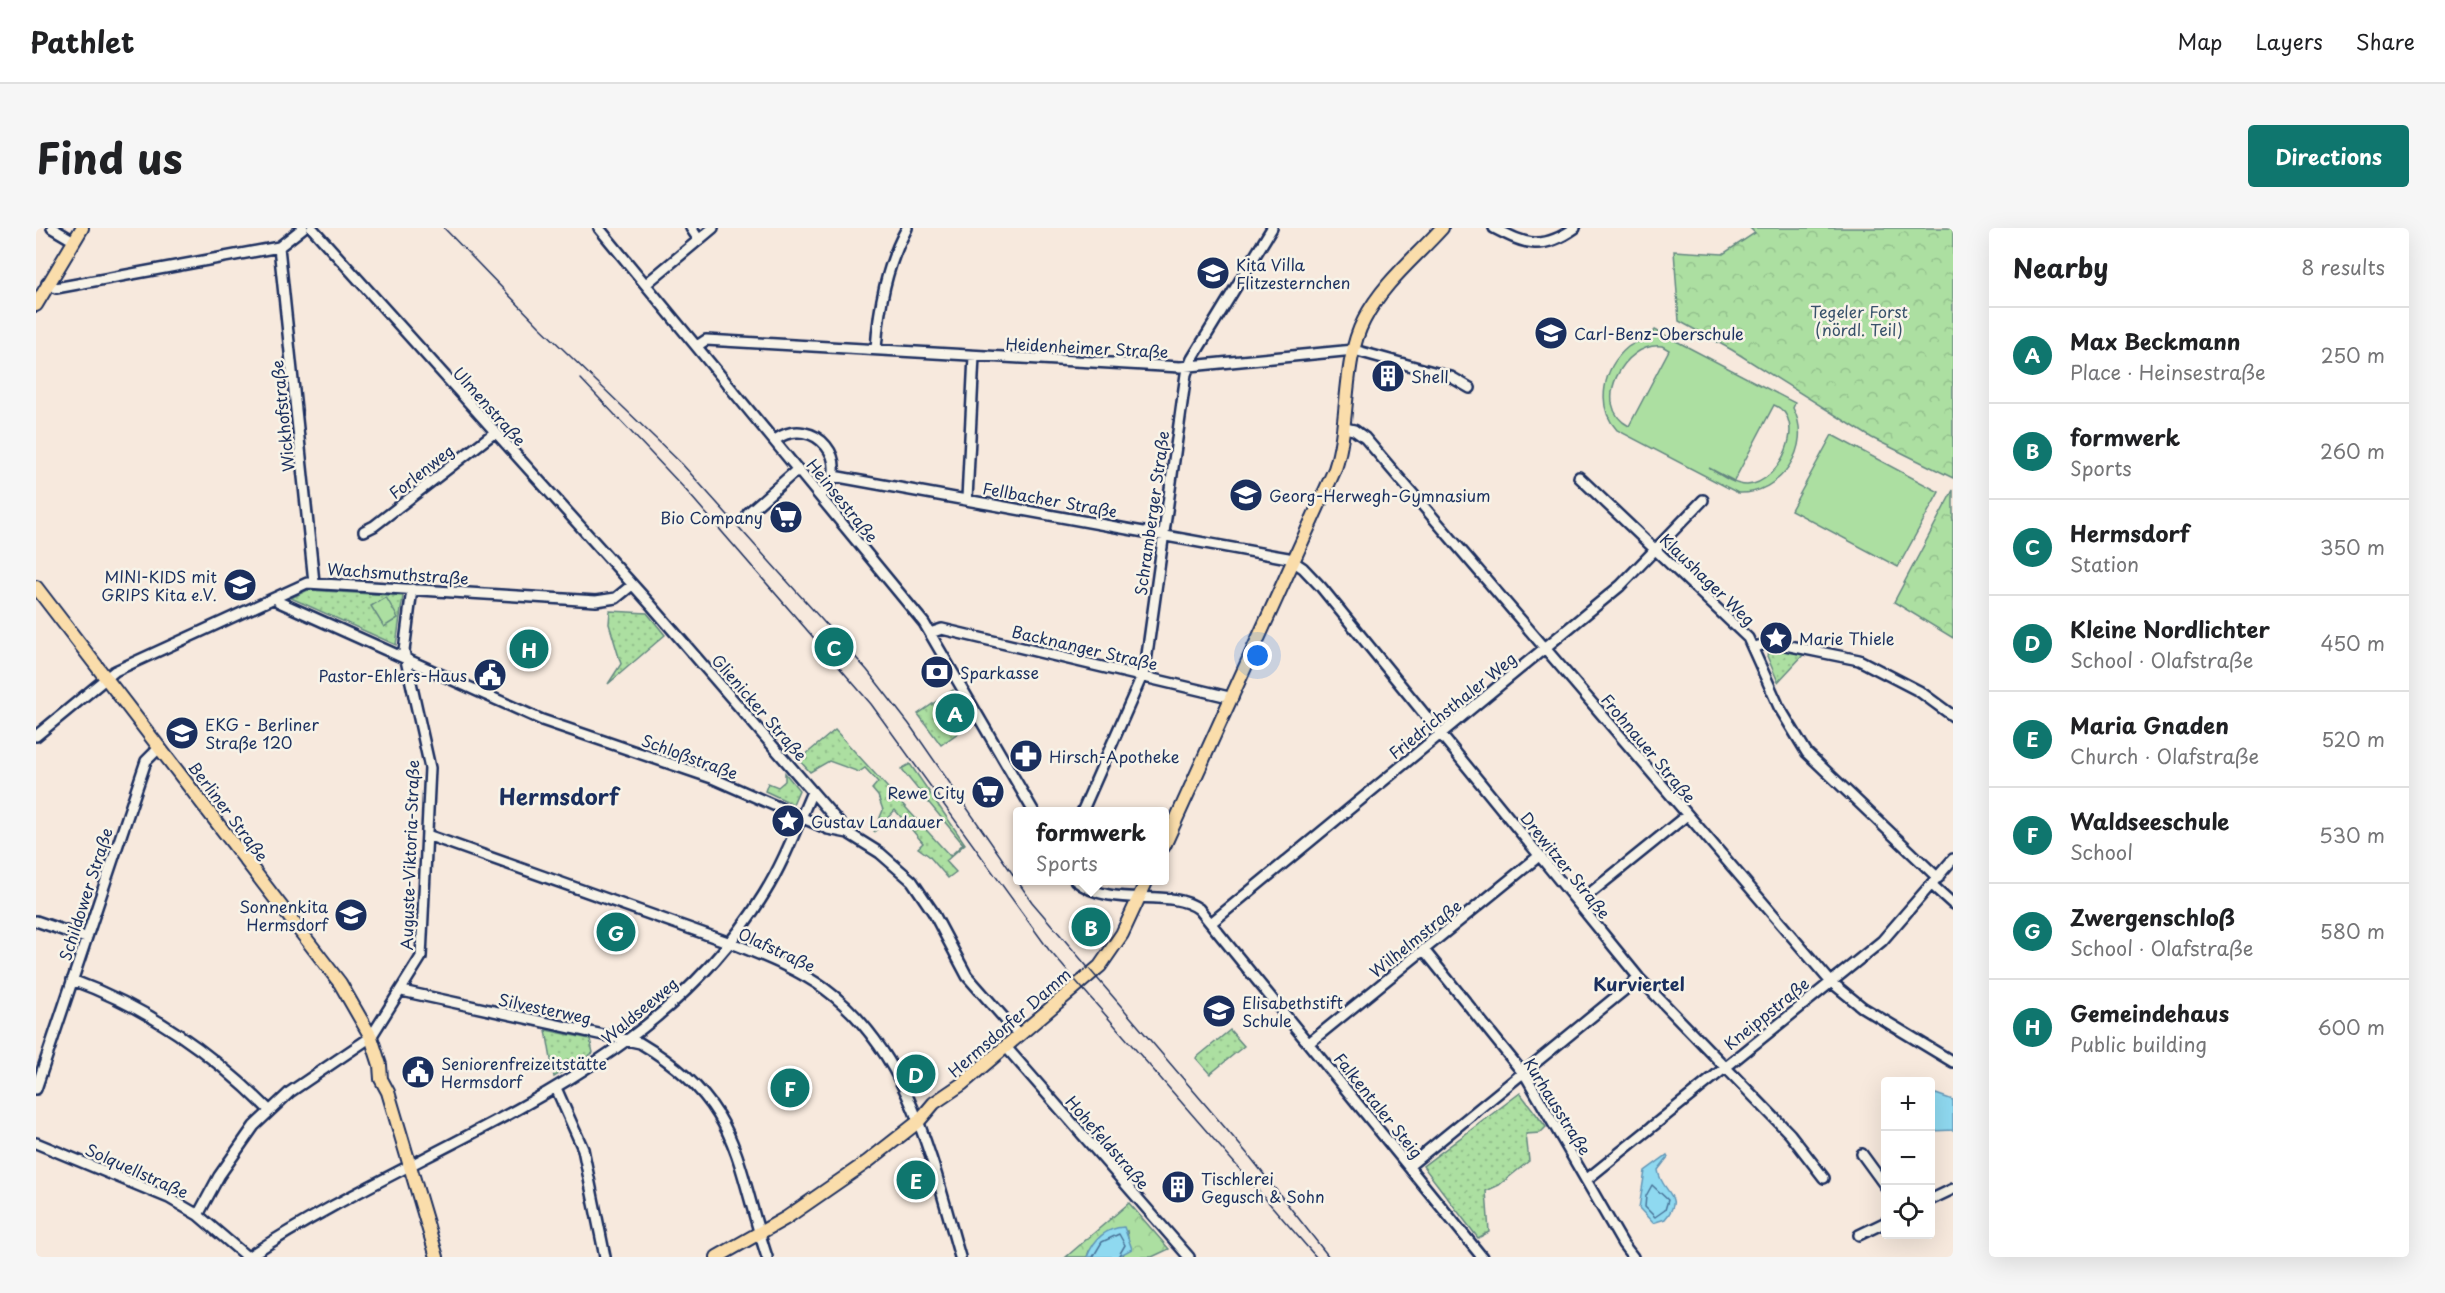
<!DOCTYPE html>
<html lang="en">
<head>
<meta charset="utf-8">
<style>
  body { margin:0; font-family:"Playpen Sans",sans-serif; background:#f6f6f6; color:#202124 }
  .controls { position:absolute; right:18px; bottom:18px; display:grid; overflow:hidden; border-radius:6px; box-shadow:0 6px 24px #0002 }
  .controls button { width:54px; height:54px; display:grid; place-items:center; padding:0; border:0; border-bottom:2px solid #e0e0e0; background:#fff; color:#202124; font:30px sans-serif }
  .you { position:absolute; left:1222px; top:428px; width:21px; height:21px; margin:-15px; border:4px solid #fff; border-radius:50%; background:#1a73e8; box-shadow:0 0 0 9px #1a73e833 }
  .badge { display:grid; place-items:center; width:39px; height:39px; border-radius:50%; background:#0f766e; color:#fff; font-size:20px; font-weight:700 }
  .pin { position:absolute; translate:-50% -50%; border:3px solid #fff; box-shadow:0 2px 6px #0006 }
  .popup { position:absolute; left:977px; top:579px; width:156px; height:78px; box-sizing:border-box; display:grid; place-content:center; border-radius:6px; background:#fff; filter:drop-shadow(0 2px 4px #0005); font-size:20px; white-space:nowrap; color:#757577 }
  .popup b { font-size:22px; color:#202124 }
  .popup::after { content:''; position:absolute; left:50%; top:100%; margin-left:-12px; border:12px solid transparent; border-top-color:#fff }
  .list { margin:0; padding:0; list-style:none }
  h2 { display:flex; justify-content:space-between; align-items:center; height:78px; margin:0; padding:0 24px; font-size:26px }
  h2 small { font-size:20px; font-weight:400; color:#757577 }
  .list li { display:grid; grid-template-columns:39px 1fr auto; gap:18px; align-items:center; box-sizing:border-box; height:96px; padding:0 24px; border-top:2px solid #e0e0e0 }
  .list b { display:block; font-size:22px; white-space:nowrap }
  .list p { margin:0; font-size:20px; white-space:nowrap; color:#757577 }
  .list em { font-size:20px; font-style:normal; color:#757577 }
  .icon { flex:none; width:33px; height:33px; fill:none; stroke:currentColor; stroke-width:2; stroke-linecap:round; stroke-linejoin:round }
  .map { position:relative; flex:none; width:1917px; height:1029px; overflow:hidden; border-radius:6px }
  header { display:flex; align-items:center; gap:36px; box-sizing:border-box; height:84px; padding:0 30px; background:#fff; border-bottom:2px solid #e0e0e0 }
  header strong { font-size:28px }
  nav { display:flex; gap:33px; margin-inline-start:auto; font-size:21px }
  .intro { display:flex; align-items:center; justify-content:space-between; box-sizing:border-box; height:144px; padding:0 36px }
  h1 { margin:0; font-size:42px }
  .button { padding:15px 27px; border-radius:6px; background:#0f766e; color:#fff; font-size:21px; font-weight:700 }
  main { display:flex; gap:36px; padding:0 36px }
  aside { flex:1; background:#fff; border-radius:6px; box-shadow:0 6px 24px #0002 }
  .map>svg:first-child { display:block }
  .green { fill:url(#green-dots); stroke:#648780; stroke-width:1.5 }
  .forest { fill:url(#forest-crowns); stroke:#648780; stroke-width:1.5 }
  .pitch { fill:#acdfa1; stroke:#648780; stroke-width:1.5; fill-rule:evenodd }
  .water { fill:#8fd9f0; stroke:#6195b6; stroke-width:1.5 }
  .lines { fill:none; stroke-linecap:round; stroke-linejoin:round }
  .shore { stroke:#497398; stroke-width:1.5 }
  .minor-casing { stroke:#1b2f5e; stroke-width:14 }
  .major-casing { stroke:#1b2f5e; stroke-width:16 }
  .minor { stroke:#f7f3e8; stroke-width:9 }
  .major { stroke:#faddab; stroke-width:12 }
  .tram { stroke:#1b2f5e; stroke-width:1.5 }
  .labels { text-anchor:middle; dominant-baseline:central; stroke-width:5; stroke-linejoin:round; paint-order:stroke }
  .poi-label { font-size:16px; fill:#1b2f5e; stroke:#f7f3e8; text-anchor:start }
  .park-label { font-size:16px; fill:#38526b; stroke:#f7f3e8 }
  .street-label { font-size:16px; fill:#1b2f5e; stroke:#f7f3e8 }
  .neighbourhood-label { font-size:18px; font-weight:bold; fill:#1b2f5e; stroke:#f7f3e8 }
  .district-label { font-size:22px; font-weight:bold; fill:#1b2f5e; stroke:#f7f3e8 }
</style>
</head>
<body>
<header>
<strong>Pathlet</strong>
<nav><a>Map</a><a>Layers</a><a>Share</a></nav>
</header>
<div class="intro"><h1>Find us</h1><a class="button">Directions</a></div>
<main>
<div class="map">
<svg width="1917" height="1029" viewBox="0 0 1917 1029">
  <defs>
    <pattern id="green-dots" width="8" height="8" patternUnits="userSpaceOnUse" patternTransform="scale(1.5)"><rect width="8" height="8" fill="#acdfa1"/><path d="M2 2h.1M6 6h.1" fill="none" stroke="#93c08d" stroke-width="1.8" stroke-linecap="round"/></pattern>
    <pattern id="forest-crowns" width="20" height="18" patternUnits="userSpaceOnUse" patternTransform="scale(1.5)"><rect width="20" height="18" fill="#acdfa1"/><path d="M2 6a3 3 0 1 1 6 0M12 15a3 3 0 1 1 6 0" fill="none" stroke="#93c08d"/></pattern>
  </defs>
  <rect width="100%" height="100%" fill="#f7e9dd"/>
  <filter id="ink" filterUnits="userSpaceOnUse"><feTurbulence type="fractalNoise" baseFrequency=".0167" numOctaves="2"/><feDisplacementMap in="SourceGraphic" scale="12" xChannelSelector="R" yChannelSelector="G"/><feConvolveMatrix kernelMatrix="1 2 1 2 8 2 1 2 1" color-interpolation-filters="sRGB"/></filter>
  <g filter="url(#ink)">
    <path class="green" d="M272,362L367,368L360,417L255,370Z
      M574,383L611,385L629,407L572,456L585,436L573,396Z
      M1739,420L1769,425L1742,454L1731,428L1733,421Z
      M917,462L936,495L905,517L882,486Z
      M799,502L914,628L927,616L865,541L874,536L929,616L910,633L920,644L912,650L893,628L882,620L887,615L859,582L838,604L847,582L842,568L836,561L842,554L829,540L823,544L793,533L774,544L763,532Z
      M749,545L763,562L757,576L729,563L732,555L742,559L749,553Z
      M510,802L554,811L557,825L518,849Z
      M1194,802L1208,818L1174,846L1160,830Z
      M1484,865L1510,899L1504,905L1490,906L1493,933L1463,957L1450,963L1453,1004L1442,1010L1387,938Z"/>
    <path class="forest" d="M1714,0H1917V250L1836,210L1696,122L1643,93L1638,23L1687,26L1719,5Z
      M1917,262V410L1858,374Z
      M1093,975L1133,1021L1116,1029H1081L1087,1028L1092,1011L1091,1003L1053,1023L1051,1029H1030Z"/>
    <path class="pitch" d="M1619,102L1759,175L1757,180C1778,219 1744,267 1702,265L1581,202C1559,178 1567,140 1592,119C1600,113 1614,111 1619,102ZM1626,118L1633,122L1593,198C1554,178 1588,113 1626,118ZM1738,177C1773,191 1744,256 1711,257C1698,257 1684,247 1673,240L1698,253Z
      M1796,207L1903,264L1862,339L1755,282Z
      M350,369L362,390L348,399L335,378Z"/>
    <path class="water" d="M1900,866L1917,872V902L1895,903V873Z
      M1631,927L1632,929L1622,942C1625,965 1650,967 1629,991L1617,995L1603,980L1609,943Z
      M1088,999L1096,1021L1081,1029H1051C1058,1011 1069,1000 1088,999Z"/>
    <g class="lines">
      <path class="shore" d="M1616,957L1632,972L1629,982L1619,989L1609,979L1610,968Z
        M1057,1029L1066,1014L1083,1006L1089,1017L1082,1029"/>
      <defs>
        <path id="minor" d="M16,0L38,13
          M276,0L615,377L812,605L844,625L876,653L897,684L931,748L983,807
          M563,0L888,395L998,584
          M655,0L663,12
          M1458,0C1491,17 1506,23 1539,0
          M243,19L278,354
          M11,55L20,60L243,19L267,0
          M610,56L677,0
          M661,118L670,112L1144,139L1318,122L1415,149L1434,160
          M840,121C843,78 850,38 871,0
          M1309,200L1318,202L1329,210L1794,753L1826,779L1917,834
          M739,212C778,184 821,237 784,268
          M797,248L1252,330L1267,340L1285,359L1603,750L1754,906L1788,950
          M1543,249L1712,410L1743,479L1771,525L1902,650
          M931,271L938,128
          M712,285L762,241
          M328,303L338,298L458,205
          M241,369L243,374L506,492L676,550L792,601L812,605
          M894,405L906,401L1197,470
          M1717,420L1734,414L1823,432L1883,463L1917,488
          M0,508L79,443L271,355L560,373L580,370L596,357
          M1046,584L1109,441L1150,146L1156,131L1236,0
          M391,607L703,718C733,730 763,742 789,761C874,824 896,933 924,1029
          M1039,652C1077,683 1131,658 1163,681L1446,1029
          M1896,657L1917,676
          M1542,675L1651,587
          M0,693L50,710
          M1175,695L1584,358L1667,272
          M1388,722L1491,850L1587,1016L1597,1029
          M36,752C113,780 175,824 233,882
          M366,763L604,815C705,875 698,930 731,1029
          M1273,815L1503,628
          M970,819L1153,1029
          M520,860L547,921L569,1029
          M0,861L110,533L124,519
          M0,915L133,970L162,987L211,1029
          M1826,926L1850,959
          M1373,938L1603,750
          M1550,952L1846,713L1917,631
          M1894,972L1917,961
          M162,987L183,948L218,898L254,864L335,809L385,729L394,540L368,423L376,361
          M1823,1007L1850,994
          M212,1029C387,912 612,857 728,666C748,634 761,598 776,564"/>
        <path id="major" d="M0,77L46,0
          M0,359L304,755L335,809L344,837L345,851L352,864L401,1029
          M1128,618L1299,241C1314,195 1306,133 1328,92C1347,55 1379,30 1406,0
          M681,1029L750,990L831,934L882,894L898,875L926,856L1064,738L1086,706L1111,652"/>
      </defs>
      <use href="#minor" class="minor-casing"/>
      <use href="#major" class="major-casing"/>
      <use href="#minor" class="minor"/>
      <use href="#major" class="major"/>
      <path class="tram" d="M408,0L503,98L646,236L831,442L873,496L996,674L1215,930L1293,1029
        M545,151L648,260L835,476L1013,722L1280,1029"/>
    </g>
  </g>
  <defs>
    <symbol id="school-disc" viewBox="-11 -11 22 22"><circle r="9.5" fill="#1b2f5e" stroke="#f7f3e8"/><path d="M0-5L7-2L0 1L-7-2ZM-4 1L0 2.5L4 1V4Q0 6-4 4Z" fill="#fff"/></symbol>
    <symbol id="building-disc" viewBox="-11 -11 22 22"><circle r="9.5" fill="#1b2f5e" stroke="#f7f3e8"/><path d="M-4-6H4V6H1V3H-1V6H-4ZM-2.5-4.3h1.7v1.8h-1.7ZM.8-4.3h1.7v1.8H.8ZM-2.5-1h1.7V.8h-1.7ZM.8-1h1.7V.8H.8Z" fill="#fff"/></symbol>
    <symbol id="supermarket-disc" viewBox="-11 -11 22 22"><circle r="9.5" fill="#1b2f5e" stroke="#f7f3e8"/><path d="M-6-5.5h2.5l.6 2H6L4.5 2H-2.5L-4.4-4H-6ZM-1.5 3.2a1.3 1.3 0 1 0 .1 0ZM3 3.2a1.3 1.3 0 1 0 .1 0Z" fill="#fff"/></symbol>
    <symbol id="sight-disc" viewBox="-11 -11 22 22"><circle r="9.5" fill="#1b2f5e" stroke="#f7f3e8"/><path d="M0-6L1.8-2.2L6-1.7L2.9 1.2L3.7 5.4L0 3.3L-3.7 5.4L-2.9 1.2L-6-1.7L-1.8-2.2Z" fill="#fff"/></symbol>
    <symbol id="bank-disc" viewBox="-11 -11 22 22"><circle r="9.5" fill="#1b2f5e" stroke="#f7f3e8"/><path d="M-6-4H6V4H-6ZM0-2.3a2.3 2.3 0 1 0 0 4.6a2.3 2.3 0 1 0 0-4.6Z" fill="#fff"/></symbol>
    <symbol id="civic-disc" viewBox="-11 -11 22 22"><circle r="9.5" fill="#1b2f5e" stroke="#f7f3e8"/><path d="M-.6-6.5H3V-4.5H.6V-3L4-1V1h2V6H-6V1h2V-1L-.6-3ZM-1.2 2.5V6h2.4V2.5Z" fill="#fff"/></symbol>
    <symbol id="pharmacy-disc" viewBox="-11 -11 22 22"><circle r="9.5" fill="#1b2f5e" stroke="#f7f3e8"/><path d="M-2-6h4v4h4v4h-4v4h-4v-4h-4v-4h4Z" fill="#fff"/></symbol>
  </defs>
  <g fill-rule="evenodd">
    <use href="#school-disc" x="1158" y="26" width="38" height="38"/>
    <use href="#school-disc" x="1496" y="86" width="38" height="38"/>
    <use href="#building-disc" x="1333" y="129" width="38" height="38"/>
    <use href="#school-disc" x="1191" y="248" width="38" height="38"/>
    <use href="#supermarket-disc" x="731" y="270" width="38" height="38"/>
    <use href="#school-disc" x="185" y="338" width="38" height="38"/>
    <use href="#sight-disc" x="1721" y="391" width="38" height="38"/>
    <use href="#bank-disc" x="882" y="425" width="38" height="38"/>
    <use href="#civic-disc" x="435" y="428" width="38" height="38"/>
    <use href="#school-disc" x="127" y="486" width="38" height="38"/>
    <use href="#pharmacy-disc" x="971" y="509" width="38" height="38"/>
    <use href="#supermarket-disc" x="933" y="545" width="38" height="38"/>
    <use href="#sight-disc" x="733" y="574" width="38" height="38"/>
    <use href="#school-disc" x="296" y="668" width="38" height="38"/>
    <use href="#school-disc" x="1164" y="764" width="38" height="38"/>
    <use href="#civic-disc" x="363" y="825" width="38" height="38"/>
    <use href="#building-disc" x="1123" y="940" width="38" height="38"/>
  </g>
  <g class="labels">
    <g class="poi-label">
      <text x="1200" y="36">Kita Villa<tspan x="1200" dy="18">Flitzesternchen</tspan></text>
      <text x="1538" y="105">Carl-Benz-Oberschule</text>
      <text x="1375" y="148">Shell</text>
      <text x="1233" y="267">Georg-Herwegh-Gymnasium</text>
      <text x="727" y="289" text-anchor="end">Bio Company</text>
      <text x="181" y="348" text-anchor="end">MINI-KIDS mit<tspan x="181" dy="18">GRIPS Kita e.V.</tspan></text>
      <text x="1763" y="410">Marie Thiele</text>
      <text x="924" y="444">Sparkasse</text>
      <text x="431" y="447" text-anchor="end">Pastor-Ehlers-Haus</text>
      <text x="169" y="496">EKG - Berliner<tspan x="169" dy="18">Straße 120</tspan></text>
      <text x="1013" y="528">Hirsch-Apotheke</text>
      <text x="929" y="564" text-anchor="end">Rewe City</text>
      <text x="775" y="593">Gustav Landauer</text>
      <text x="292" y="678" text-anchor="end">Sonnenkita<tspan x="292" dy="18">Hermsdorf</tspan></text>
      <text x="1206" y="774">Elisabethstift<tspan x="1206" dy="18">Schule</tspan></text>
      <text x="405" y="835">Seniorenfreizeitstätte<tspan x="405" dy="18">Hermsdorf</tspan></text>
      <text x="1165" y="950">Tischlerei<tspan x="1165" dy="18">Gegusch &amp; Sohn</tspan></text>
    </g>
    <g class="park-label">
      <text x="1823" y="83">Tegeler Forst<tspan x="1823" dy="18">(nördl. Teil)</tspan></text>
    </g>
    <g class="street-label">
      <text transform="translate(1051 119) rotate(3)">Heidenheimer Straße</text>
      <text transform="translate(454 178) rotate(48)">Ulmenstraße</text>
      <text transform="translate(246 188) rotate(-96)">Wickhofstraße</text>
      <text transform="translate(385 243) rotate(-38)">Forlenweg</text>
      <text transform="translate(1014 271) rotate(10)">Fellbacher Straße</text>
      <text transform="translate(807 272) rotate(51)">Heinsestraße</text>
      <text transform="translate(1115 285) rotate(-82)">Schramberger Straße</text>
      <text transform="translate(362 345) rotate(4)">Wachsmuthstraße</text>
      <text transform="translate(1672 351) rotate(44)">Klaushager Weg</text>
      <text transform="translate(1049 419) rotate(13)">Backnanger Straße</text>
      <text transform="translate(1416 477) rotate(-39)">Friedrichsthaler Weg</text>
      <text transform="translate(724 479) rotate(49)">Glienicker Straße</text>
      <text transform="translate(1613 520) rotate(50)">Frohnauer Straße</text>
      <text transform="translate(654 528) rotate(20)">Schloßstraße</text>
      <text transform="translate(193 583) rotate(53)">Berliner Straße</text>
      <text transform="translate(373 627) rotate(-88)">Auguste-Viktoria-Straße</text>
      <text transform="translate(1530 637) rotate(51)">Drewitzer Straße</text>
      <text transform="translate(49 666) rotate(-72)">Schildower Straße</text>
      <text transform="translate(1379 710) rotate(-39)">Wilhelmstraße</text>
      <text transform="translate(741 721) rotate(25)">Olafstraße</text>
      <text transform="translate(509 780) rotate(12)">Silvesterweg</text>
      <text transform="translate(603 782) rotate(-40)">Waldseeweg</text>
      <text transform="translate(1730 785) rotate(-39)">Kneippstraße</text>
      <text transform="translate(973 794) rotate(-41)">Hermsdorfer Damm</text>
      <text transform="translate(1343 877) rotate(51)">Falkentaler Steig</text>
      <text transform="translate(1522 878) rotate(58)">Kurhausstraße</text>
      <text transform="translate(1072 914) rotate(49)">Hohefeldstraße</text>
      <text transform="translate(101 942) rotate(24)">Solquellstraße</text>
    </g>
    <g class="neighbourhood-label">
      <text x="1603" y="755">Kurviertel</text>
    </g>
    <g class="district-label">
      <text x="523" y="567">Hermsdorf</text>
    </g>
  </g>
</svg>
<div class="controls">
<button>+</button>
<button>−</button>
<button><svg class="icon" aria-label="locate" viewBox="0 0 24 24"><circle cx="12" cy="12" r="6"/><path d="M12 2v4M12 18v4M2 12h4M18 12h4"/></svg></button>
</div>
<div class="you"></div>
<div class="pin badge" style="left:919px;top:485px">A</div>
<div class="pin badge" style="left:1055px;top:699px">B</div>
<div class="popup"><b>formwerk</b>Sports</div>
<div class="pin badge" style="left:798px;top:419px">C</div>
<div class="pin badge" style="left:880px;top:846px">D</div>
<div class="pin badge" style="left:880px;top:952px">E</div>
<div class="pin badge" style="left:754px;top:860px">F</div>
<div class="pin badge" style="left:580px;top:704px">G</div>
<div class="pin badge" style="left:493px;top:421px">H</div>
</div>
<aside>
<h2>Nearby<small>8 results</small></h2>
<ul class="list">
<li><span class="badge">A</span><div><b>Max Beckmann</b><p>Place · Heinsestraße</p></div><em>250 m</em></li>
<li><span class="badge">B</span><div><b>formwerk</b><p>Sports</p></div><em>260 m</em></li>
<li><span class="badge">C</span><div><b>Hermsdorf</b><p>Station</p></div><em>350 m</em></li>
<li><span class="badge">D</span><div><b>Kleine Nordlichter</b><p>School · Olafstraße</p></div><em>450 m</em></li>
<li><span class="badge">E</span><div><b>Maria Gnaden</b><p>Church · Olafstraße</p></div><em>520 m</em></li>
<li><span class="badge">F</span><div><b>Waldseeschule</b><p>School</p></div><em>530 m</em></li>
<li><span class="badge">G</span><div><b>Zwergenschloß</b><p>School · Olafstraße</p></div><em>580 m</em></li>
<li><span class="badge">H</span><div><b>Gemeindehaus</b><p>Public building</p></div><em>600 m</em></li>
</ul>
</aside>
</main>
</body>
</html>
